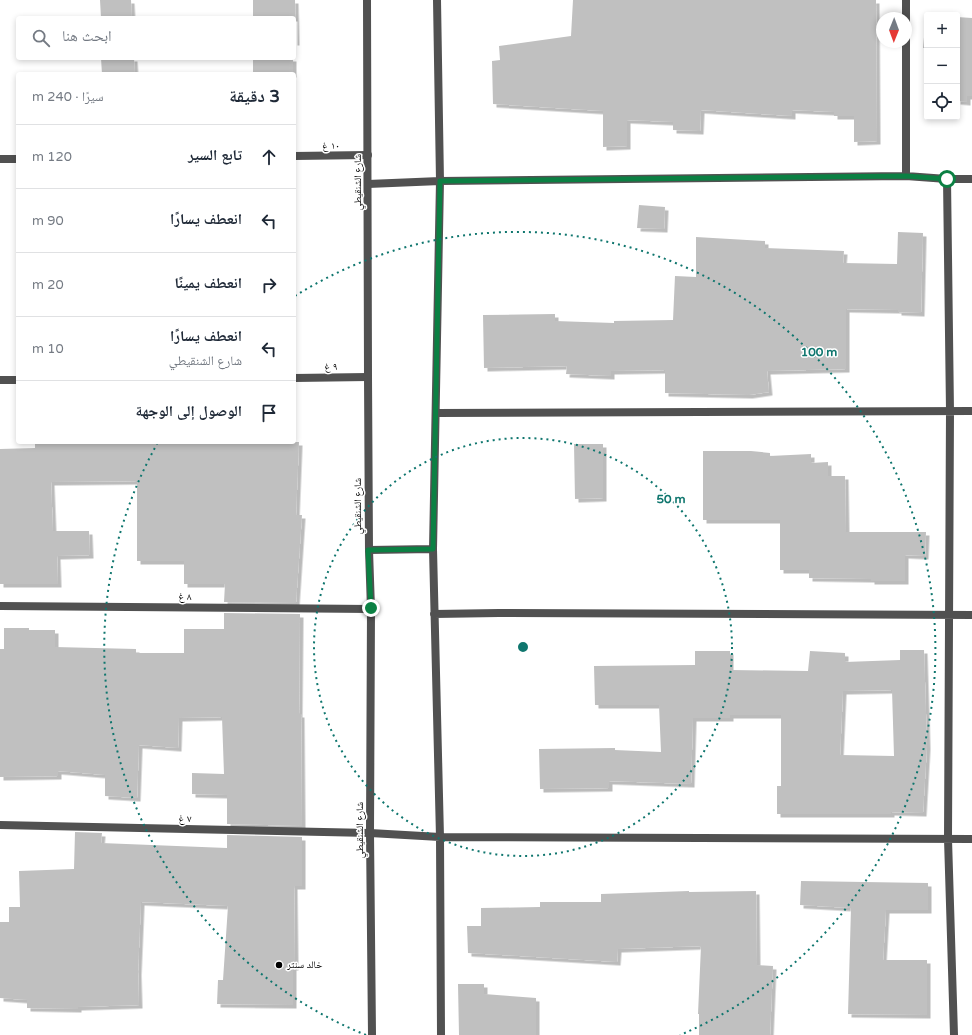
<!DOCTYPE html>
<html lang="ar">
<head>
<meta charset="utf-8">
<style>
  body { margin:0; font-family:"Varela Round","Noto Naskh Arabic",sans-serif; background:#f2f2f3; color:#1f2937; direction:rtl }
  .controls { position:absolute; right:12px; top:12px; display:grid; overflow:hidden; border-radius:4px; box-shadow:0 2px 6px #0003 }
  .controls button { width:36px; height:36px; display:grid; place-items:center; padding:0; border:0; border-bottom:1px solid #e0e1e3; background:#fff; color:#1f2937; font:20px sans-serif }
  .compass { position:absolute; left:876px; top:12px; width:36px; height:36px; border-radius:50%; background:#fff; box-shadow:0 2px 6px #0003; rotate:181deg }
  .stop { position:absolute; width:12px; height:12px; margin:-9px; border:3px solid #0b8043; border-radius:50%; background:#fff }
  .stop.end { background:#0b8043; border-color:#fff; box-shadow:0 1px 4px #0008 }
  .list { margin:0; padding:0; list-style:none }
  h2 { display:flex; justify-content:space-between; align-items:center; height:52px; margin:0; padding:0 16px; font-size:17px }
  h2 small { font-size:13px; font-weight:400; color:#747a83 }
  .list li { display:grid; grid-template-columns:26px 1fr auto; gap:12px; align-items:center; box-sizing:border-box; height:64px; padding:0 16px; border-top:1px solid #e0e1e3 }
  .list b { display:block; font-size:15px; white-space:nowrap }
  .list p { margin:0; font-size:13px; white-space:nowrap; color:#747a83 }
  .list em { font-size:13px; font-style:normal; color:#747a83 }
  .icon { flex:none; width:22px; height:22px; fill:none; stroke:currentColor; stroke-width:2; stroke-linecap:round; stroke-linejoin:round }
  .map { position:relative; flex:none; width:972px; height:1035px; overflow:hidden; direction:ltr }
  .search { position:absolute; background:#fff; box-shadow:0 2px 6px #0003; left:16px; top:16px; width:280px; height:44px; display:flex; align-items:center; gap:10px; box-sizing:border-box; padding:0 14px; border-radius:4px; color:#747a83; font-size:15px }
  .panel { position:absolute; background:#fff; box-shadow:0 2px 6px #0003; left:16px; top:72px; width:280px; height:372px; border-radius:4px; direction:rtl }
  .map>svg:first-child { display:block }
  .building { fill:#c0c0c0; fill-rule:evenodd; filter:url(#shadow) }
  .lines { fill:none; stroke-linecap:round; stroke-linejoin:round }
  .minor { stroke:#515151; stroke-width:8 }
  .tertiary { stroke:#515151; stroke-width:8 }
  .route { stroke:#0b8043; stroke-width:5 }
  .ring { fill:none; stroke:#0f766e; stroke-width:2; stroke-dasharray:2 4 }
  .poi-dot { fill:#000; stroke:#fff; stroke-width:1.5 }
  .labels { text-anchor:middle; dominant-baseline:central; stroke-width:3; stroke-linejoin:round; paint-order:stroke }
  .street-label { font-size:10px; fill:#000; stroke:#fff }
  .poi-label { font-size:10px; fill:#000; stroke:#fff; text-anchor:start }
  .centre { fill:#0f766e; stroke:#fff; stroke-width:2 }
  .ring-label { font-size:12px; text-anchor:middle; font-weight:bold; fill:#0f766e; stroke:#fff; stroke-width:3; stroke-linejoin:round; paint-order:stroke }
</style>
</head>
<body>
<div class="map">
<svg width="972" height="1035" viewBox="0 0 972 1035">
  <defs>
    <filter id="shadow"><feDropShadow dx="3.5" dy="3.5" stdDeviation="0" flood-color="#0004"/></filter>
  </defs>
  <rect width="100%" height="100%" fill="#fff"/>
  <path class="building" d="M100,0H131L132,18H101Z
    M253,0H295L296,42H294V18H253Z
    M573,0H876L877,141L854,142V116H834V112L792,110V116L701,110L700,131L673,130V122L627,120V146L603,147V111L493,104L492,61L500,60L499,46L571,36Z
    M926,15H927V100L926,48H923Z
    M957,17L972,18V96H967V102L957,101Z
    M101,58H134L135,74H102Z
    M253,58H293V74H253Z
    M639,205L665,207L664,229L637,228Z
    M898,232L923,233L921,313L898,312V310L846,309V369L767,371L769,392L749,395L665,393V370L611,371V376L566,374L567,366L484,368L483,315L555,314V321L614,323V321L673,320L675,276L696,277V237L765,241V248L844,251L843,263L897,264Z
    M35,442H133V443L299,442L296,515H302L296,603L224,602L225,584H184V561H137V481L51,482L53,531H89L90,555L57,556L58,584H0V449L35,448Z
    M574,444H603V498L575,499Z
    M703,451H751L770,453V456L811,454V463L828,462V476H845L846,532H926L925,556L905,555V581H871V579L809,578V570H780V520H703Z
    M224,613L300,614L299,714H301L302,826L227,824V795L192,794V773L224,774L222,717L179,718L178,748L139,745L137,798L105,796V775L58,771V776L0,777V649H4V628H29V630H55V647L136,649V653H184V629H224Z
    M900,650H924L927,746L923,813L891,812V814H777V786H781V715H730V718H693L691,784L609,781V788L540,789L539,749L615,748V750L661,752L659,705H595L594,666L695,665V651H730V670L808,671L810,651L845,653V662L900,660ZM892,690L894,756L840,755L843,691Z
    M75,832L102,833L101,843L227,848V835L302,837V886H294L295,967H293V1005L217,1004L218,980H223L228,906L141,902L138,972L139,1005L78,1007V1009L27,1008V1000L0,998V922H9V907H20L19,871L74,869Z
    M801,881L928,883V910H886L883,960H927V1015L848,1014L851,908L800,905Z
    M689,891V892L756,891L757,965L773,966L770,1035H699V1014H698L701,946L618,949L617,962L468,953L467,926H481V908L540,907V902H601V894Z
    M458,984H484V994L536,998V1035H459Z"/>
  <g class="lines">
    <path class="minor" d="M437,0L440,181L433,549L440,837L441,1035
      M906,0V176
      M294,156L368,155
      M0,159H18
      M947,179L950,411L948,839L954,1035
      M368,184L440,181L906,176L947,179H972
      M294,378L368,377
      M0,380H18
      M436,413L972,411
      M369,550L433,549
      M0,606L371,609
      M434,614L499,613L972,615
      M0,825L370,833L440,837L972,839"/>
    <path class="tertiary" d="M367,0L368,377L369,550L371,609L370,833L372,1035"/>
  </g>
  <g class="lines">
    <path class="route" d="M371,608L368,550L433,549L440,181L906,176L947,179"/>
  </g>
  <g class="ring">
    <circle cx="523" cy="647" r="209"/>
    <path d="M366 1035A418 418 0 0 1 157 444M295 296A418 418 0 1 1 680 1035"/>
  </g>
  <circle class="poi-dot" cx="279" cy="965" r="4"/>
  <g class="labels">
    <g class="street-label">
      <text transform="translate(331 146) rotate(-1)">١٠ غ</text>
      <text transform="translate(358 182) rotate(-90)">شارع الشنقيطي</text>
      <text transform="translate(331 367) rotate(-1)">٩ غ</text>
      <text transform="translate(358 506) rotate(-90)">شارع الشنقيطي</text>
      <text x="185" y="597">٨ غ</text>
      <text transform="translate(185 819) rotate(1)">٧ غ</text>
      <text transform="translate(360 830) rotate(-90)">شارع الشنقيطي</text>
    </g>
    <g class="poi-label">
      <text x="287" y="965">خالد سنتر</text>
    </g>
  </g>
  <circle cx="523" cy="647" r="6" class="centre"/>
  <g class="ring-label">
    <text x="819" y="356">100 m</text>
    <text x="671" y="503">50 m</text>
  </g>
</svg>
<div class="controls">
<button>+</button>
<button>−</button>
<button><svg class="icon" aria-label="locate" viewBox="0 0 24 24"><circle cx="12" cy="12" r="6"/><path d="M12 2v4M12 18v4M2 12h4M18 12h4"/></svg></button>
</div>
<svg class="compass" viewBox="-18 -18 36 36"><path d="M0-13l5 13h-10z" fill="#e53935"/><path d="M0 13l5-13h-10z" fill="#747a83"/></svg>
<div class="stop" style="left:947px;top:179px"></div>
<div class="stop end" style="left:371px;top:608px"></div>
<div class="search"><svg class="icon" aria-label="search" viewBox="0 0 24 24"><circle cx="10" cy="10" r="6"/><path d="M15 15l6 6"/></svg>ابحث هنا</div>
<section class="panel">
<h2>3 دقيقة<small>سيرًا · 240 m</small></h2>
<ul class="list">
<li><svg class="icon" aria-label="ahead" viewBox="0 0 24 24"><path d="M12 20V5M6 11l6-6 6 6"/></svg><div><b>تابع السير</b></div><em>120 m</em></li>
<li><svg class="icon" aria-label="left" viewBox="0 0 24 24"><path d="M17 20v-9H6M10 6l-5 5 5 5"/></svg><div><b>انعطف يسارًا</b></div><em>90 m</em></li>
<li><svg class="icon" aria-label="right" viewBox="0 0 24 24"><path d="M7 20v-9h11M14 6l5 5-5 5"/></svg><div><b>انعطف يمينًا</b></div><em>20 m</em></li>
<li><svg class="icon" aria-label="left" viewBox="0 0 24 24"><path d="M17 20v-9H6M10 6l-5 5 5 5"/></svg><div><b>انعطف يسارًا</b><p>شارع الشنقيطي</p></div><em>10 m</em></li>
<li><svg class="icon" aria-label="arrive" viewBox="0 0 24 24"><path d="M6 21V4h12l-3 4 3 4H6"/></svg><div><b>الوصول إلى الوجهة</b></div></li>
</ul>
</section>
</div>
</body>
</html>
